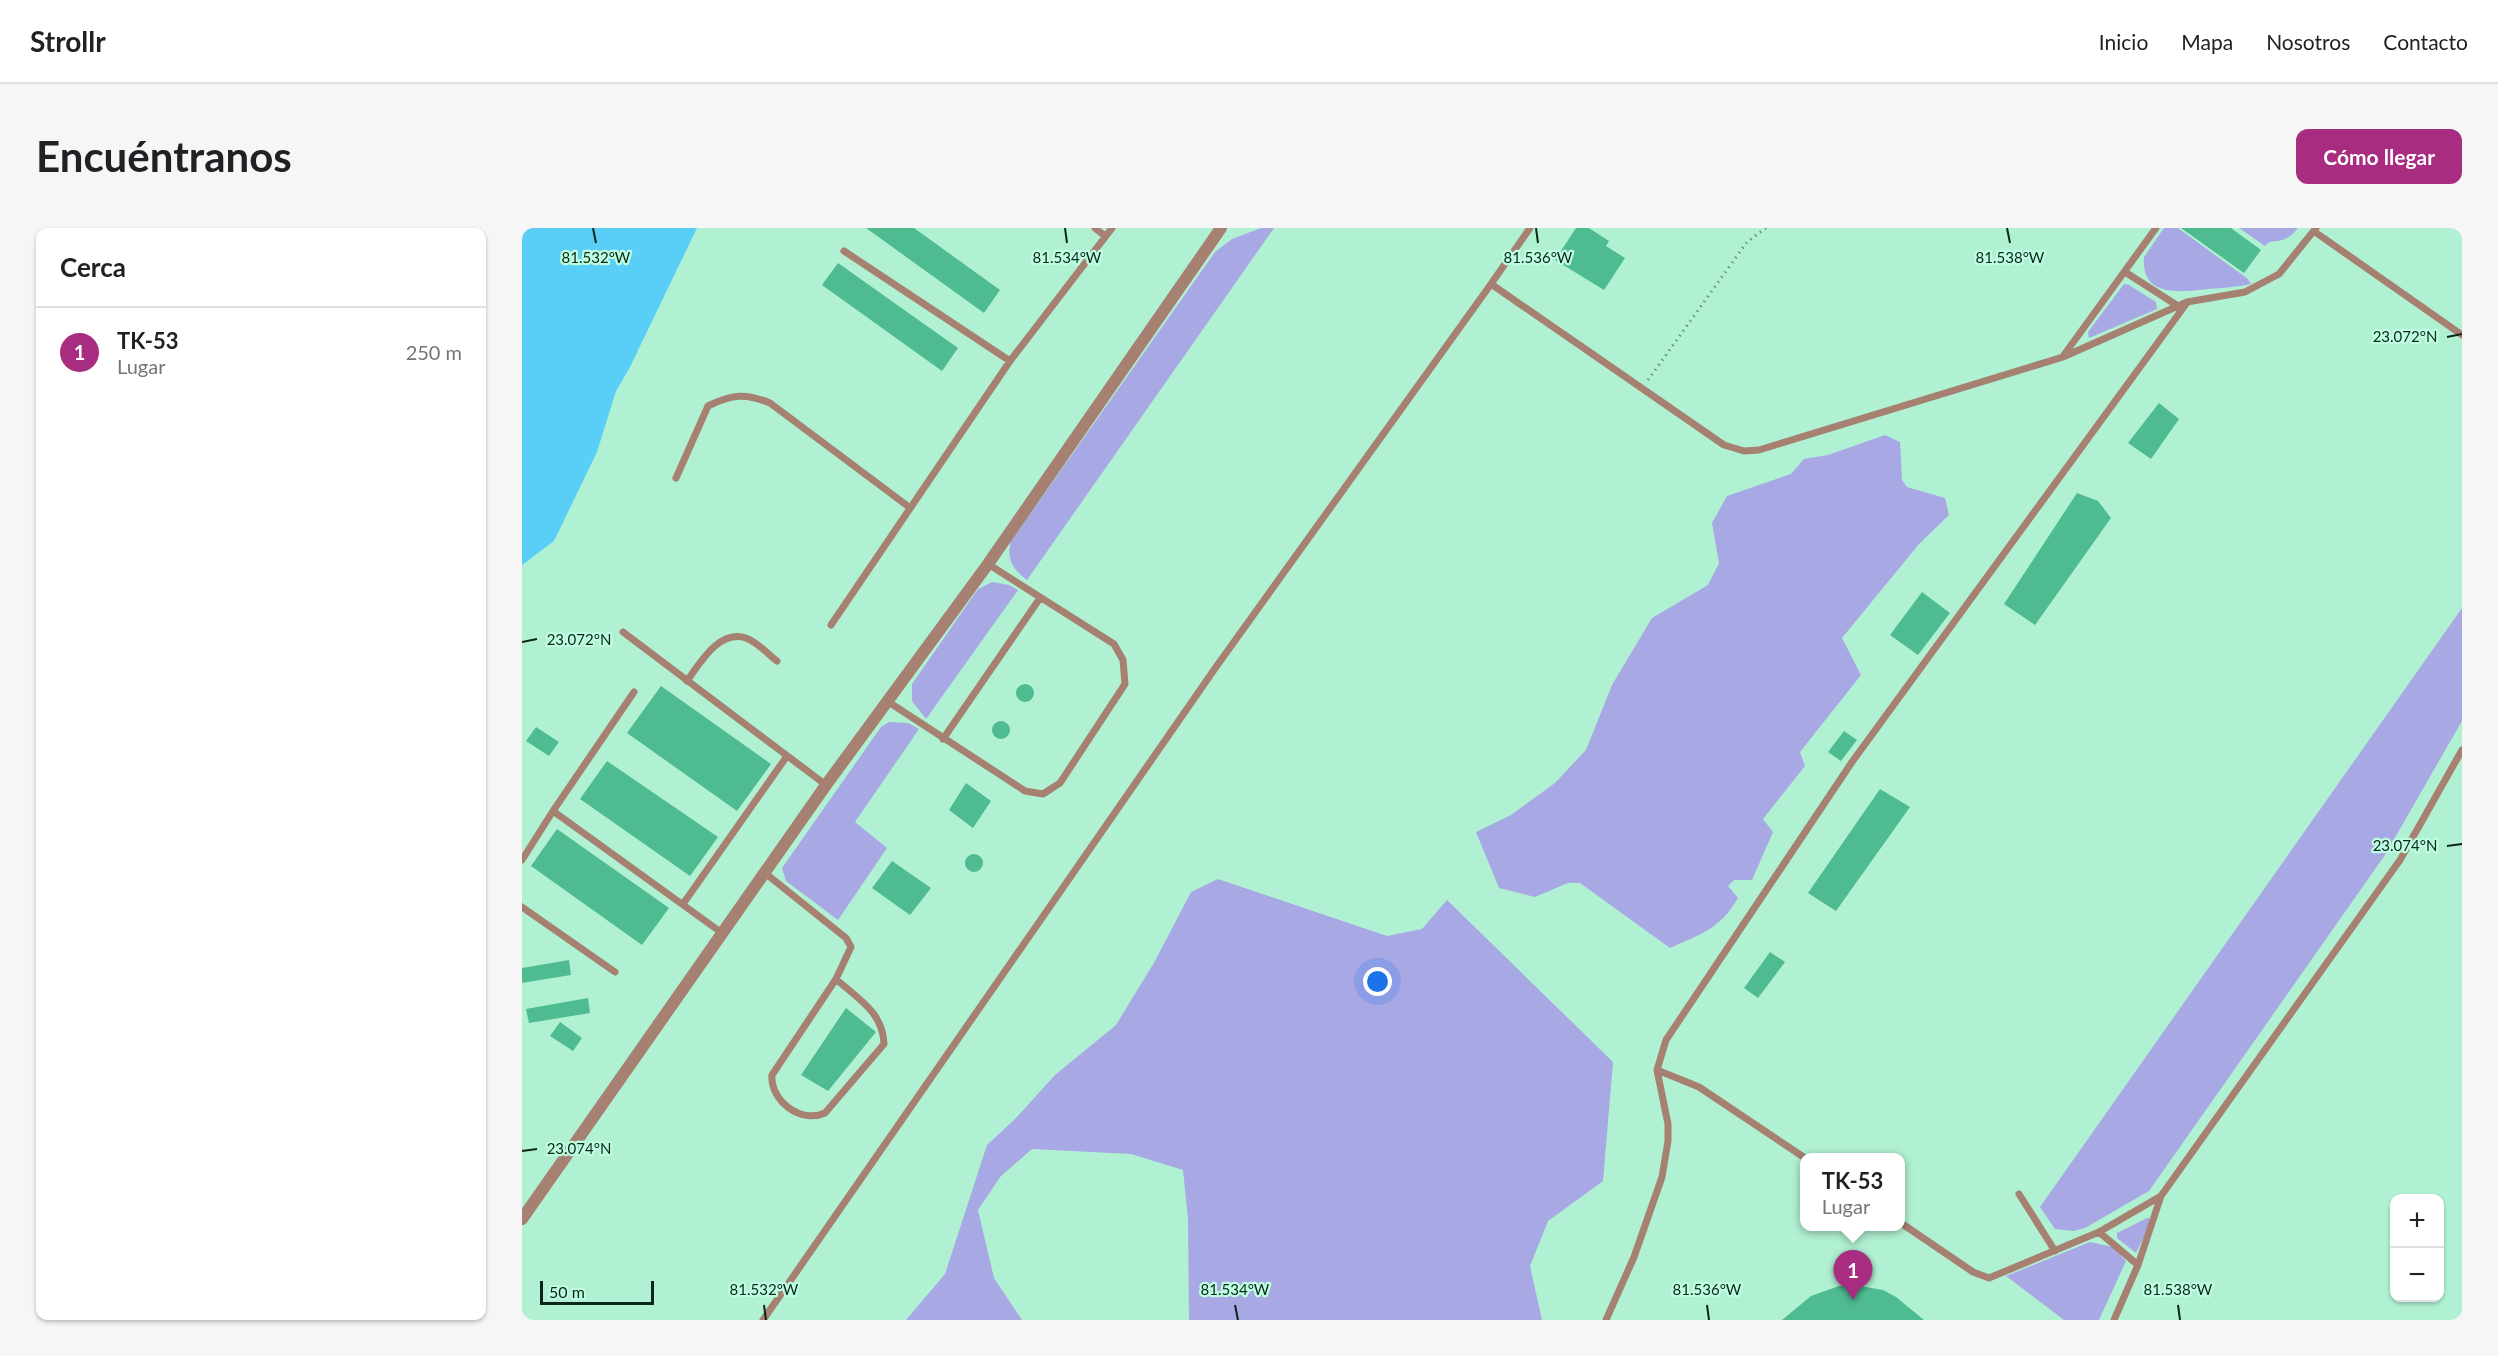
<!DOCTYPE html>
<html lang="es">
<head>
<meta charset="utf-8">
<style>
  body { margin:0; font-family:Lato,sans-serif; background:#f6f6f6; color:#202124 }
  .controls { position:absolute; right:18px; bottom:18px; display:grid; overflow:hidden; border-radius:12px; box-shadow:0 2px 4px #0004 }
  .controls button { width:54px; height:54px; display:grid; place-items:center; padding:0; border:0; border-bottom:2px solid #e0e0e0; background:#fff; color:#202124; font:30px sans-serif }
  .scale { position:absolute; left:18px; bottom:15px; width:114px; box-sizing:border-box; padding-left:6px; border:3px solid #0b261b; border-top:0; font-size:16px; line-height:21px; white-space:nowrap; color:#0b261b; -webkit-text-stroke:4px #befee0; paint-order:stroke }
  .you { position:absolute; left:856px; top:754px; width:21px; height:21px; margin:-15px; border:4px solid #fff; border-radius:50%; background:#1a73e8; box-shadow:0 0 0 9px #1a73e833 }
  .badge { display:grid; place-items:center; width:39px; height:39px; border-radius:50%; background:#a82c7f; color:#fff; font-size:20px; font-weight:700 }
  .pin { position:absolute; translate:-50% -50px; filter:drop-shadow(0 2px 3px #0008) }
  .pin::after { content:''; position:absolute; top:32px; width:21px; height:18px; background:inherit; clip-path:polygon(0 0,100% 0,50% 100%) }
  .popup { position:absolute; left:1278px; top:925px; width:105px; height:78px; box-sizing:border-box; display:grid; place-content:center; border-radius:12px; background:#fff; filter:drop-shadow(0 2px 4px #0005); font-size:20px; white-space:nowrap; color:#757577 }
  .popup b { font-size:22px; color:#202124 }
  .popup::after { content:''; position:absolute; left:50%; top:100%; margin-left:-12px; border:12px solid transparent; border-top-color:#fff }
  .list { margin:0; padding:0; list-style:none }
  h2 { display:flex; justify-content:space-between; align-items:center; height:78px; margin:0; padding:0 24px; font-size:26px }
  h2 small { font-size:20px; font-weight:400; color:#757577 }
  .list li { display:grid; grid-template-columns:39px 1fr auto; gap:18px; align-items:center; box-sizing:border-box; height:90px; padding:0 24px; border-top:2px solid #e0e0e0 }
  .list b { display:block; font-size:22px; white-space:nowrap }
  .list p { margin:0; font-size:20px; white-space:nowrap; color:#757577 }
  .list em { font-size:20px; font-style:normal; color:#757577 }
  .map { position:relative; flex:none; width:1940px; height:1092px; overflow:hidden; border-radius:12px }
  header { display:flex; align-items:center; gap:36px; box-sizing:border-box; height:84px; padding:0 30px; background:#fff; border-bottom:2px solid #e0e0e0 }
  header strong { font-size:28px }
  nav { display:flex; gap:33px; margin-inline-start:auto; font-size:21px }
  .intro { display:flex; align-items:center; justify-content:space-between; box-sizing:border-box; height:144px; padding:0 36px }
  h1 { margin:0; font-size:42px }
  .button { padding:15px 27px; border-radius:12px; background:#a82c7f; color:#fff; font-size:21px; font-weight:700 }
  main { display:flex; gap:36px; padding:0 36px }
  aside { flex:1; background:#fff; border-radius:12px; box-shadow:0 2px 4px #0004 }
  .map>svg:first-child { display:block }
  .green { fill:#a8a8e4 }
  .water { fill:#59cef7 }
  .building { fill:#4fbb90 }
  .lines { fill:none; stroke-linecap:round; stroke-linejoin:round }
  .path { stroke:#679681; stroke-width:3; stroke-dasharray:1.5 4.5; stroke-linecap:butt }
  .service { stroke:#a68070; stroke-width:7 }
  .tertiary { stroke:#a68070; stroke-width:12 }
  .ticks { fill:none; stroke:#0b261b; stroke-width:2 }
  .ticks-label { font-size:15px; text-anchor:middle; fill:#0b261b; stroke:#befee0; stroke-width:4.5; stroke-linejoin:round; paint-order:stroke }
</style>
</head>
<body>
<header>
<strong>Strollr</strong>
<nav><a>Inicio</a><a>Mapa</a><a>Nosotros</a><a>Contacto</a></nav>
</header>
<div class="intro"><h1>Encuéntranos</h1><a class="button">Cómo llegar</a></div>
<main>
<aside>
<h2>Cerca<small></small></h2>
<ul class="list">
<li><span class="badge">1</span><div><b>TK-53</b><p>Lugar</p></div><em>250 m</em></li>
</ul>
</aside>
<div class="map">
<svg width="1940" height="1092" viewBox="0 0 1940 1092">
  <rect width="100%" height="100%" fill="#b1f1d3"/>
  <path class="green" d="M739,0H752L505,352C491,342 484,330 489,313L693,24L710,11Z
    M1642,0H1656L1726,51L1729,56C1715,59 1700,60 1686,61C1658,64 1619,70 1622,29Z
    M1717,0H1776C1767,11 1761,13 1747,14L1743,18Z
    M1602,56L1607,57L1634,74L1635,81L1567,110L1566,104Z
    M1363,207L1378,214L1380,252L1385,259L1423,270L1427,287L1397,316L1320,410L1339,447L1278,524L1283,538L1241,591L1251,604L1230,652H1212L1206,658L1216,670C1198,701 1179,706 1148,720L1058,655H1046L1013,669L977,660L954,604L989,587L1033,555L1064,522L1090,457L1130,390L1186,357L1197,335L1190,295L1205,268L1269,246L1282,231L1306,227Z
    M470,354L487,357L496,362L404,491L390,473V456L456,361Z
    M1940,380V493L1863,627L1627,963L1563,1000L1552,1003L1533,1001L1518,979Z
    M367,494L386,495L397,501L333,594L365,620L316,692L264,653L260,640L359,499Z
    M696,651L865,708L900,701L925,672L1091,834L1081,953L1026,993L1008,1038L1020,1092H667L666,991L661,942L609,926L510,921L479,948L456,982L472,1050L500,1092H384L423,1046L465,917L493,891L533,847L594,797L633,733L669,664Z
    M1625,990L1628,991L1629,994L1614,1025L1595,1010V1005Z
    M1568,1014L1591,1019L1604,1033L1577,1092H1542L1484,1048Z"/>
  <path class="water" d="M0,0H175L107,141L94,163L75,224L32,313L0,337Z"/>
  <path class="building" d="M344,0H392L478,62L462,85Z
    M1054,0H1067L1087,13L1084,18L1103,30L1082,62L1033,32Z
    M1659,0H1709L1739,22L1722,45Z
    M316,35L436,120L420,143L300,57Z
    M1637,175L1657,191L1629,231L1606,215Z
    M1555,265L1576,273L1589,290L1513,397L1482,376Z
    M1400,364L1428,385L1396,427L1368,407Z
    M494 465a9 9 0 1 1 18 0a9 9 0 1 1-18 0Z
    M139,458L249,536L215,583L105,505Z
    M470 502a9 9 0 1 1 18 0a9 9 0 1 1-18 0Z
    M14,499L37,514L27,528L4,513Z
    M1322,503L1335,512L1319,533L1306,524Z
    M85,533L196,609L168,648L58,571Z
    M444,555L469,573L451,600L427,582Z
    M1358,561L1388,579L1314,683L1286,665Z
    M35,601L147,680L120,717L9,638Z
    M443 635a9 9 0 1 1 18 0a9 9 0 1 1-18 0Z
    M370,633L409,660L388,687L350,660Z
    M1248,724L1263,734L1236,770L1222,760Z
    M47,732L49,747L0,755V740Z
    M66,770L68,785L7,795L4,781Z
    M324,780L354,804L306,863L279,847Z
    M38,794L60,810L51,823L28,808Z
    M1332,1057L1361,1062L1374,1069L1402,1092H1260L1289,1068L1317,1058Z"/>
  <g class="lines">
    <path class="path" d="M1126,152L1225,14L1244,0"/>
    <path class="service" d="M573,0L583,8
      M1793,4L1940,107
      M322,23L488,133
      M1603,44L1656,78
      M969,56L1008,0
      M1542,127L1634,0
      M154,250L186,178C210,166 224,165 248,175L387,279
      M309,397L488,133L590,0
      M101,404L304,557
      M165,453C178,435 197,401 224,410C235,414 246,426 255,433
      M365,473L503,563L521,566L538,555L603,456L601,432L592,416L466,336
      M421,511L518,370
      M31,583L112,464
      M0,632L31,583L200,705
      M243,645L324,710L329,719L314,751L250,847C248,873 279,896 303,885L362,816C361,784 336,771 314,751
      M161,676L265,528
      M0,679L93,744
      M1135,842L1177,859L1283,930
      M1497,966L1533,1023
      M1379,995L1451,1044L1467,1050L1577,1004L1639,968
      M1577,1004L1616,1037
      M241,1092L694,439L969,56L1202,217L1222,223L1237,222L1541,129L1665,74L1723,64L1757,46L1794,0
      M1084,1092L1112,1029L1140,949L1146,913V896L1135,842L1144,812L1330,534L1664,76
      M1592,1092L1616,1037L1639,968L1878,632L1940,522"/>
    <path class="tertiary" d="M0,991L304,557L466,336L699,0"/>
  </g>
  <path class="ticks" d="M71,0L74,15M543,0L545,15M1014,0L1016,15M1485,0L1488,15M1925,109L1940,106M0,414L15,411M1925,618L1940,616M0,923L15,921M242,1077L244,1092M713,1077L716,1092M1185,1077L1187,1092M1656,1077L1658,1092"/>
  <g class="ticks-label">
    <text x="74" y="35">81.532°W</text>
    <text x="545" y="35">81.534°W</text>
    <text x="1016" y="35">81.536°W</text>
    <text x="1488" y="35">81.538°W</text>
    <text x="1883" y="114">23.072°N</text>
    <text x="57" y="417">23.072°N</text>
    <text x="1883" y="623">23.074°N</text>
    <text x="57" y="926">23.074°N</text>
    <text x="242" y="1067">81.532°W</text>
    <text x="713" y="1067">81.534°W</text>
    <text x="1185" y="1067">81.536°W</text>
    <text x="1656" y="1067">81.538°W</text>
  </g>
</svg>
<div class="controls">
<button>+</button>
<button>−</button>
</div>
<div class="scale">50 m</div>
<div class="you"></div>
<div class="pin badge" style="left:1331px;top:1072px">1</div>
<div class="popup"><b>TK-53</b>Lugar</div>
</div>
</main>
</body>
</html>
